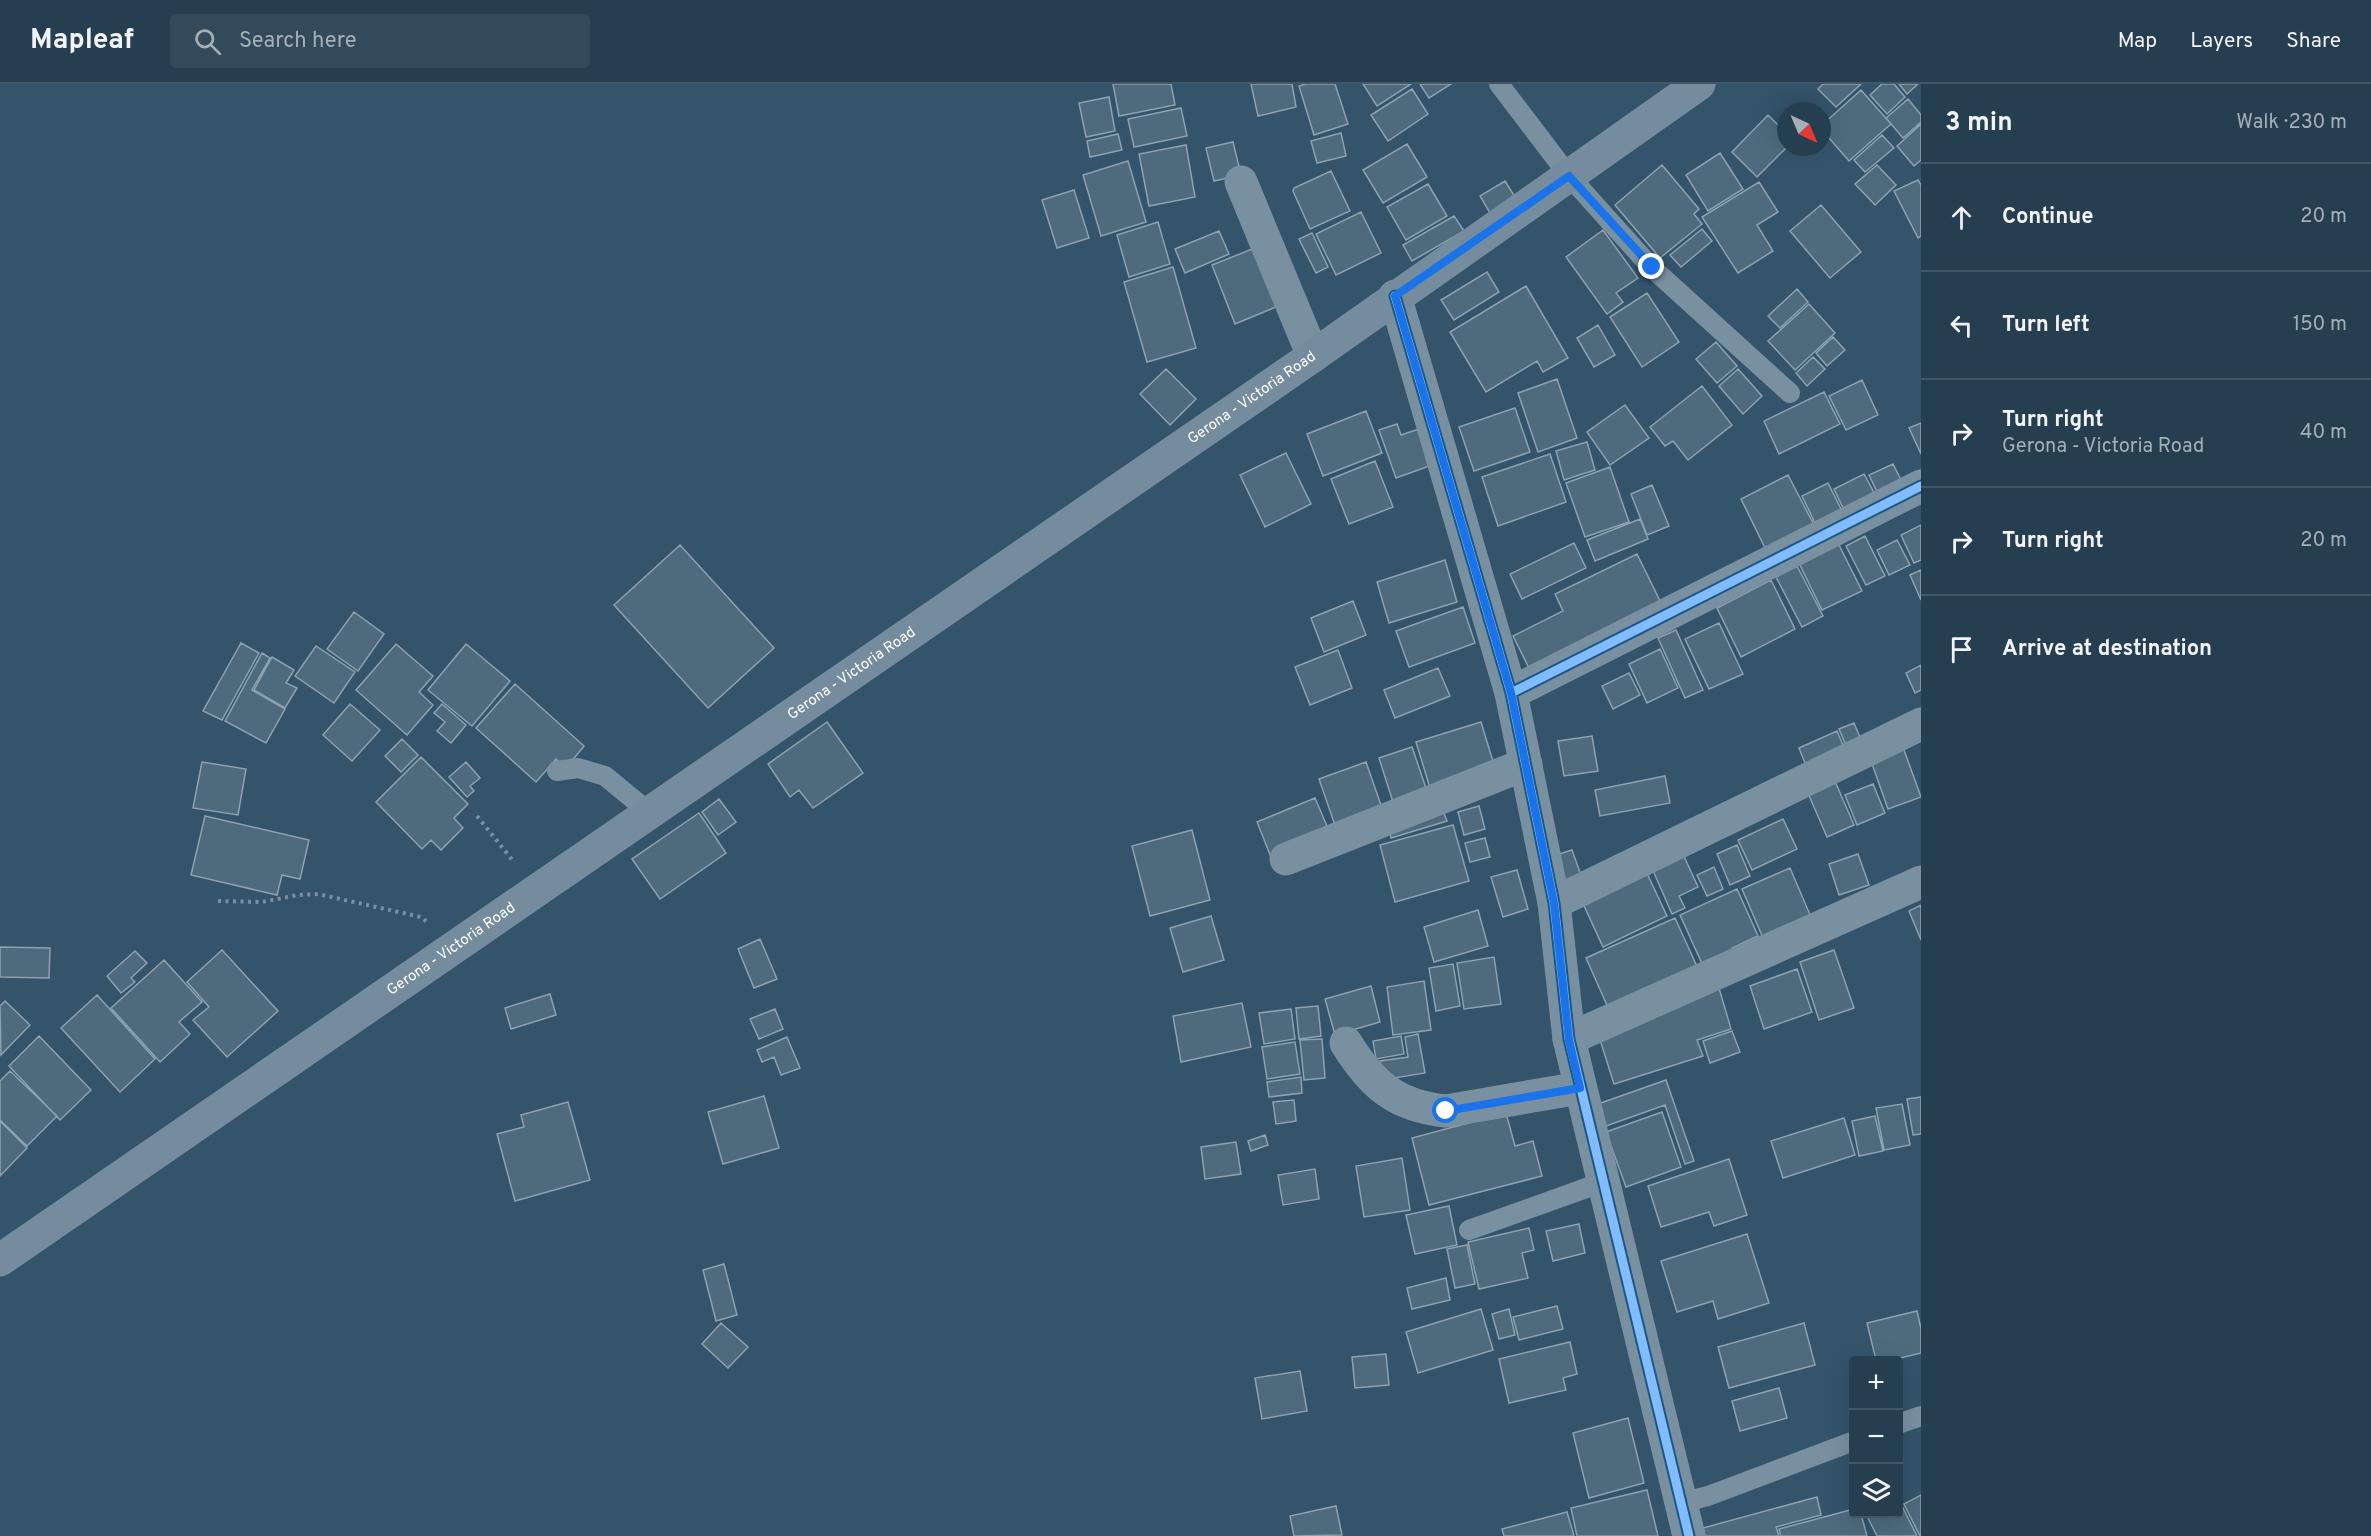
<!DOCTYPE html>
<html lang="en">
<head>
<meta charset="utf-8">
<style>
  body { margin:0; font-family:Overpass,sans-serif; background:#324a5a; color:#f1f3f6 }
  .controls { position:absolute; right:18px; bottom:18px; display:grid; overflow:hidden; border-radius:6px; box-shadow:0 6px 24px #0002 }
  .controls button { width:54px; height:54px; display:grid; place-items:center; padding:0; border:0; border-bottom:2px solid #425867; background:#263f50; color:#f1f3f6; font:30px sans-serif }
  .compass { position:absolute; left:1777px; top:18px; width:54px; height:54px; border-radius:50%; background:#263f50; box-shadow:0 6px 24px #0002; rotate:136deg }
  .stop { position:absolute; width:18px; height:18px; margin:-14px; border:4px solid #1a73e8; border-radius:50%; background:#fff }
  .stop.end { background:#1a73e8; border-color:#fff; box-shadow:0 2px 6px #0008 }
  .list { margin:0; padding:0; list-style:none }
  h2 { display:flex; justify-content:space-between; align-items:center; height:78px; margin:0; padding:0 24px; font-size:26px }
  h2 small { font-size:20px; font-weight:400; color:#a4afb7 }
  .list li { display:grid; grid-template-columns:39px 1fr auto; gap:18px; align-items:center; box-sizing:border-box; height:108px; padding:0 24px; border-top:2px solid #425867 }
  .list b { display:block; font-size:22px; white-space:nowrap }
  .list p { margin:0; font-size:20px; white-space:nowrap; color:#a4afb7 }
  .list em { font-size:20px; font-style:normal; color:#a4afb7 }
  .icon { flex:none; width:33px; height:33px; fill:none; stroke:currentColor; stroke-width:2; stroke-linecap:round; stroke-linejoin:round }
  .map { position:relative; flex:none; width:1921px; height:1452px; overflow:hidden }
  header { display:flex; align-items:center; gap:36px; box-sizing:border-box; height:84px; padding:0 30px; background:#263f50; border-bottom:2px solid #425867 }
  header strong { font-size:28px }
  nav { display:flex; gap:33px; margin-inline-start:auto; font-size:21px }
  .search { width:420px; height:54px; background:#324a5a; display:flex; align-items:center; gap:15px; box-sizing:border-box; padding:0 21px; border-radius:6px; color:#a4afb7; font-size:22px }
  main { display:flex }
  aside { flex:1; background:#263f50 }
  .map>svg:first-child { display:block }
  .building { fill:#4e6a7c; stroke:#8da1af; stroke-width:1.5 }
  .lines { fill:none; stroke-linecap:round; stroke-linejoin:round }
  .path { stroke:#7990a1; stroke-width:4; stroke-dasharray:3 4.5; stroke-linecap:butt }
  .service { stroke:#7990a1; stroke-width:20 }
  .minor { stroke:#7990a1; stroke-width:33 }
  .tertiary { stroke:#7990a1; stroke-width:33 }
  .secondary { stroke:#748c9d; stroke-width:33 }
  .cycleway-casing { stroke:#1c5982; stroke-width:13 }
  .cycleway { stroke:#80bcff; stroke-width:9 }
  .route { stroke:#1a73e8; stroke-width:8 }
  .labels { text-anchor:middle; dominant-baseline:central; stroke-width:4.5; stroke-linejoin:round; paint-order:stroke }
  .street-label { font-size:15px; fill:#fff; stroke:#1c5982 }
</style>
</head>
<body>
<header>
<strong>Mapleaf</strong>
<div class="search"><svg class="icon" aria-label="search" viewBox="0 0 24 24"><circle cx="10" cy="10" r="6"/><path d="M15 15l6 6"/></svg>Search here</div>
<nav><a>Map</a><a>Layers</a><a>Share</a></nav>
</header>
<main>
<div class="map">
<svg width="1921" height="1452" viewBox="0 0 1921 1452">
  <rect width="100%" height="100%" fill="#33546b"/>
  <path class="building" d="M1113,0H1171L1175,21L1119,32Z
    M1251,0H1292L1296,23L1258,32Z
    M1306,0H1335L1348,40L1314,51L1299,2Z
    M1363,0H1411L1377,22Z
    M1420,0H1451L1429,14Z
    M1823,0H1861L1836,23L1818,5Z
    M1882,0H1894L1905,13L1887,30L1870,11Z
    M1899,0H1918L1907,10Z
    M1412,5L1428,30L1388,57L1371,31Z
    M1861,6L1891,40L1849,77L1822,46V41Z
    M1109,13L1115,47L1086,53L1079,19Z
    M1908,15L1921,31V38L1903,54L1886,34Z
    M1181,24L1187,52L1134,63L1128,35Z
    M1768,31L1786,49L1787,63L1757,93L1732,68Z
    M1921,40V76L1914,82L1897,62Z
    M1341,49L1346,72L1317,79L1311,57Z
    M1118,50L1122,66L1090,73L1087,57Z
    M1882,51L1894,64L1865,88L1854,76Z
    M1233,58L1241,91L1214,97L1206,64Z
    M1407,60L1427,93L1383,119L1363,86Z
    M1186,61L1195,113L1149,122L1139,70Z
    M1720,69L1743,105L1708,127L1686,91Z
    M1128,77L1146,138L1101,152L1083,91Z
    M1662,81L1699,125L1694,130L1702,140L1660,174L1615,121Z
    M1877,81L1896,101L1875,121L1855,100Z
    M1331,87L1350,127L1310,145L1293,107L1294,104Z
    M1918,96L1921,101V152L1918,154L1894,107Z
    M1505,97L1515,113L1490,129L1480,112Z
    M1759,98L1778,128L1757,141L1773,167L1738,189L1702,133Z
    M1428,100L1447,132L1406,156L1387,123Z
    M1074,106L1089,154L1057,164L1042,116Z
    M1821,121L1861,168L1830,194L1790,147Z
    M1361,128L1381,169L1336,191L1316,150Z
    M1454,132L1464,147L1412,177L1403,161Z
    M1158,138L1170,180L1129,193L1117,151Z
    M1702,145L1712,157L1681,183L1670,171Z
    M1603,146L1638,194L1616,209L1623,218L1607,230L1566,173Z
    M1219,147L1229,170L1185,189L1175,165Z
    M1312,149L1328,183L1316,189L1299,155Z
    M1260,162L1283,220L1235,240L1212,181Z
    M1173,183L1196,264L1147,278L1124,198Z
    M1487,188L1499,208L1454,236L1441,216Z
    M1526,202L1568,274L1543,288L1537,277L1486,308L1450,248Z
    M1797,205L1808,218L1780,244L1768,232Z
    M1647,209L1679,258L1642,283L1610,233Z
    M1809,220L1835,249L1795,286L1768,257Z
    M1598,241L1615,271L1594,283L1577,254Z
    M1833,253L1845,266L1827,282L1816,269Z
    M1716,258L1737,282L1717,299L1696,275Z
    M1813,273L1825,285L1807,302L1796,289Z
    M1166,285L1196,315L1170,341L1140,310Z
    M1738,285L1762,312L1743,330L1719,302Z
    M1557,295L1577,354L1538,368L1518,309Z
    M1862,296L1878,331L1846,346L1829,312Z
    M1702,302L1732,341L1688,376L1673,357L1665,362L1650,343Z
    M1824,308L1840,340L1779,370L1764,337Z
    M1625,321L1649,354L1610,381L1587,348Z
    M1515,324L1530,368L1474,387L1459,343Z
    M1366,327L1382,369L1323,392L1307,350Z
    M1921,339V370L1909,344Z
    M1397,340L1401,351L1419,345L1432,381L1396,394L1379,346Z
    M1587,358L1595,386L1564,396L1556,367Z
    M1286,369L1311,420L1265,443L1240,391Z
    M1550,370L1566,418L1498,442L1482,393Z
    M1375,377L1393,423L1349,440L1331,395Z
    M1893,380L1903,400L1879,412L1869,391Z
    M1610,383L1629,438L1585,453L1566,399Z
    M1864,390L1878,416L1847,432L1834,405Z
    M1788,391L1815,443L1767,468L1741,415Z
    M1828,399L1841,425L1815,439L1802,412Z
    M1652,401L1669,442L1647,451L1631,410Z
    M1640,435L1648,455L1595,477L1587,456Z
    M1921,441V476L1914,479L1901,451Z
    M1865,452L1885,492L1866,501L1846,462Z
    M1897,456L1910,481L1889,491L1877,466Z
    M1837,457L1862,507L1822,526L1798,477Z
    M1574,459L1586,484L1522,515L1510,490Z
    M680,461L774,564L708,624L614,521Z
    M1637,470L1663,523L1531,588L1513,552L1563,527L1555,510Z
    M1445,476L1457,518L1389,539L1377,498Z
    M1797,482L1823,532L1802,543L1776,493Z
    M1921,486V516L1910,491Z
    M1771,496L1795,545L1741,573L1717,524Z
    M1353,517L1366,551L1324,568L1311,534Z
    M1463,523L1475,559L1409,583L1396,547Z
    M354,528L384,550L358,587L327,565Z
    M1719,539L1743,590L1709,605L1685,555Z
    M1676,546L1703,606L1685,614L1658,554Z
    M241,559L259,569L222,636L203,627Z
    M396,560L433,592L419,608L433,621L407,651L356,606Z
    M466,560L510,597L472,642L428,606Z
    M316,562L355,588L334,619L295,592Z
    M1660,565L1678,604L1647,619L1629,580Z
    M1338,566L1352,604L1310,621L1295,583Z
    M262,569L270,574L252,606L285,625L266,659L225,637Z
    M272,573L294,586L286,599L297,604L285,624L254,606Z
    M1921,581V606L1915,609L1906,589Z
    M1438,584L1450,612L1395,634L1384,606Z
    M1629,589L1640,611L1613,625L1602,602Z
    M515,600L584,662L566,684L556,675L536,698L476,644Z
    M350,620L380,646L352,677L323,651Z
    M442,620L466,641L451,659L437,647L445,638L434,629Z
    M827,638L863,689L813,724L799,706L790,713L768,680Z
    M1481,638L1495,684L1430,704L1416,658Z
    M1854,639L1865,665L1850,671L1839,645Z
    M1837,647L1848,673L1809,689L1799,664Z
    M1592,652L1598,687L1564,692L1558,657Z
    M402,655L418,671L401,688L385,672Z
    M1412,663L1427,707L1393,718L1379,674Z
    M1904,666L1921,713L1888,725L1871,677Z
    M421,673L468,720L454,734L463,744L441,766L431,756L422,765L376,718Z
    M202,678L246,685L238,731L193,724Z
    M466,678L480,694L470,702L474,707L467,713L449,693Z
    M1366,678L1383,727L1336,744L1319,695Z
    M1665,692L1670,719L1600,732L1595,706Z
    M1834,695L1854,741L1827,753L1807,707Z
    M1873,700L1885,729L1857,741L1845,711Z
    M1315,714L1330,749L1271,773L1257,738Z
    M719,715L736,738L718,751L702,728Z
    M1479,722L1485,745L1464,751L1458,728Z
    M1442,724L1447,737L1391,754L1388,740Z
    M699,729L726,769L660,815L632,775Z
    M205,732L309,756L300,795L282,791L277,811L191,791Z
    M1783,735L1797,765L1752,786L1738,756Z
    M1453,741L1469,797L1395,818L1380,761Z
    M1192,746L1210,816L1150,832L1132,762Z
    M1485,754L1490,773L1470,778L1465,759Z
    M1737,761L1750,792L1730,801L1717,770Z
    M1572,766L1582,794L1560,802L1550,773Z
    M1682,768L1698,803L1679,812L1685,824L1672,830L1651,782Z
    M1858,770L1869,801L1839,811L1829,780Z
    M1644,783L1667,832L1603,863L1580,813Z
    M1714,783L1723,805L1707,812L1697,791Z
    M1790,784L1811,833L1763,854L1742,805Z
    M1517,786L1528,825L1503,833L1491,793Z
    M1737,805L1758,852L1732,864L1735,870L1704,884L1680,831Z
    M1921,821V856L1909,827Z
    M1478,826L1488,862L1434,878L1424,843Z
    M1211,832L1224,876L1183,888L1170,844Z
    M1675,834L1699,887L1610,928L1586,874Z
    M760,855L777,895L754,904L738,865Z
    M0,863L50,864L49,894L0,893Z
    M222,866L278,927L227,973L193,936L209,923L187,898Z
    M1834,866L1854,924L1819,936L1800,878Z
    M135,867L147,879L131,894L135,898L121,909L107,892Z
    M1494,873L1501,920L1464,925L1457,879Z
    M164,876L202,918L179,938L190,950L160,978L111,924Z
    M1453,880L1460,922L1436,927L1429,884Z
    M1797,885L1812,928L1764,945L1750,902Z
    M1424,897L1431,946L1393,951L1387,903Z
    M1371,902L1380,938L1335,951L1325,915Z
    M1719,904L1731,945L1697,956L1703,972L1614,1000L1596,943Z
    M550,910L556,931L511,945L505,924Z
    M97,911L155,975L120,1008L61,944Z
    M5,917L30,941L1,971L0,922Z
    M1242,919L1251,963L1181,978L1173,932Z
    M1318,922L1321,952L1299,955L1296,924Z
    M775,925L783,945L759,955L750,935Z
    M1291,925L1295,955L1264,960L1259,929Z
    M1732,947L1740,968L1710,979L1703,957Z
    M1418,950L1425,989L1382,996L1380,977L1408,973L1405,953Z
    M39,952L91,1006L60,1036L9,982Z
    M1401,952L1404,970L1376,975L1373,957Z
    M787,953L800,984L781,991L774,973L762,978L757,966Z
    M1322,955L1325,994L1304,996L1300,956Z
    M1295,958L1300,990L1267,995L1262,963Z
    M10,987L57,1032L27,1062L0,1036V997Z
    M1301,993L1302,1009L1269,1013L1267,998Z
    M1666,996L1694,1077L1685,1080L1665,1021L1606,1042L1598,1020Z
    M764,1012L779,1064L723,1080L708,1028Z
    M1921,1013V1050L1913,1051L1907,1015Z
    M1294,1016L1296,1037L1276,1040L1273,1018Z
    M568,1018L590,1096L515,1117L497,1050L524,1043L521,1031Z
    M1902,1020L1910,1061L1884,1066L1876,1024Z
    M1662,1028L1681,1083L1626,1103L1606,1048Z
    M1506,1029L1515,1062L1533,1057L1542,1092L1429,1121L1412,1054Z
    M1875,1032L1883,1067L1859,1072L1852,1037Z
    M1844,1034L1855,1071L1783,1094L1771,1057Z
    M0,1037L27,1064L0,1092Z
    M1265,1051L1268,1061L1251,1067L1248,1057Z
    M1236,1058L1241,1090L1205,1095L1201,1063Z
    M1402,1074L1410,1126L1364,1133L1356,1082Z
    M1729,1075L1747,1131L1714,1142L1709,1128L1661,1143L1648,1102Z
    M1315,1085L1319,1115L1283,1121L1278,1091Z
    M1449,1122L1457,1161L1415,1170L1406,1131Z
    M1579,1140L1585,1169L1553,1177L1546,1147Z
    M1529,1144L1534,1166L1522,1169L1528,1194L1479,1205L1468,1158Z
    M1747,1150L1769,1219L1718,1235L1713,1217L1677,1228L1661,1177Z
    M1467,1161L1475,1200L1455,1204L1447,1165Z
    M724,1180L737,1231L716,1237L703,1186Z
    M1446,1194L1450,1216L1412,1225L1407,1204Z
    M1557,1222L1563,1245L1519,1256L1513,1233Z
    M1481,1225L1493,1266L1418,1289L1406,1248Z
    M1509,1225L1515,1251L1499,1255L1492,1230Z
    M1917,1227L1921,1245V1269L1892,1276H1876L1867,1239Z
    M721,1239L748,1263L728,1284L702,1260Z
    M1804,1239L1815,1281L1729,1304L1718,1263Z
    M1570,1258L1577,1290L1563,1294L1566,1306L1509,1319L1499,1275Z
    M1386,1270L1389,1301L1355,1304L1352,1273Z
    M1300,1287L1307,1327L1262,1335L1255,1294Z
    M1779,1304L1787,1334L1740,1347L1732,1317Z
    M1628,1334L1644,1399L1589,1414L1573,1349Z
    M1647,1406L1658,1452H1577L1571,1424Z
    M1921,1411V1452H1920L1904,1420Z
    M1817,1413L1821,1431L1776,1443L1779,1452H1705L1703,1444Z
    M1898,1414L1917,1452H1877L1866,1430H1898Z
    M1336,1422L1342,1451L1294,1452L1290,1432Z
    M1854,1425V1430H1861L1867,1452H1781L1779,1445Z
    M1567,1428L1574,1452H1504L1502,1445Z"/>
  <g class="lines">
    <path class="path" d="M477,732L514,778
      M218,817L262,818L298,811L318,810L421,833L427,838"/>
    <path class="service" d="M1499,0L1569,92L1651,183L1790,309
      M557,687L578,684L605,692L650,729
      M1469,1146L1603,1098
      M1898,1340L1921,1332
      M1680,1419L1708,1412L1854,1357"/>
    <path class="minor" d="M1241,98L1313,272
      M1511,609L1921,402
      M1286,775L1526,680
      M1554,819L1921,640
      M1569,955L1921,798
      M1346,959C1372,1001 1396,1022 1446,1027L1580,1004"/>
    <path class="tertiary" d="M1395,212L1511,609L1554,819L1569,955L1689,1452"/>
    <path class="secondary" id="s1" d="M0,1176L1313,272L1699,0"/>
    <defs>
      <path id="cycleway" d="M1395,212L1511,609L1554,819L1569,955L1689,1452
        M1511,609L1921,402"/>
    </defs>
    <use href="#cycleway" class="cycleway-casing"/>
    <use href="#cycleway" class="cycleway"/>
  </g>
  <g class="lines">
    <path class="route" d="M1446,1027L1580,1004L1569,956L1554,819L1511,609L1395,212L1569,92L1652,183"/>
  </g>
  <g class="labels">
    <g class="street-label">
      <text stroke="none"><textPath href="#s1" startOffset="1520">Gerona - Victoria Road</textPath></text>
      <text stroke="none"><textPath href="#s1" startOffset="1034">Gerona - Victoria Road</textPath></text>
      <text stroke="none"><textPath href="#s1" startOffset="548">Gerona - Victoria Road</textPath></text>
    </g>
  </g>
</svg>
<div class="controls">
<button>+</button>
<button>−</button>
<button><svg class="icon" aria-label="layers" viewBox="0 0 24 24"><path d="M12 4l9 5-9 5-9-5zM3 14l9 5 9-5"/></svg></button>
</div>
<svg class="compass" viewBox="-18 -18 36 36"><path d="M0-13l5 13h-10z" fill="#e53935"/><path d="M0 13l5-13h-10z" fill="#a4afb7"/></svg>
<div class="stop" style="left:1446px;top:1027px"></div>
<div class="stop end" style="left:1652px;top:183px"></div>
</div>
<aside>
<h2>3 min<small>Walk · 230 m</small></h2>
<ul class="list">
<li><svg class="icon" aria-label="ahead" viewBox="0 0 24 24"><path d="M12 20V5M6 11l6-6 6 6"/></svg><div><b>Continue</b></div><em>20 m</em></li>
<li><svg class="icon" aria-label="left" viewBox="0 0 24 24"><path d="M17 20v-9H6M10 6l-5 5 5 5"/></svg><div><b>Turn left</b></div><em>150 m</em></li>
<li><svg class="icon" aria-label="right" viewBox="0 0 24 24"><path d="M7 20v-9h11M14 6l5 5-5 5"/></svg><div><b>Turn right</b><p>Gerona - Victoria Road</p></div><em>40 m</em></li>
<li><svg class="icon" aria-label="right" viewBox="0 0 24 24"><path d="M7 20v-9h11M14 6l5 5-5 5"/></svg><div><b>Turn right</b></div><em>20 m</em></li>
<li><svg class="icon" aria-label="arrive" viewBox="0 0 24 24"><path d="M6 21V4h12l-3 4 3 4H6"/></svg><div><b>Arrive at destination</b></div></li>
</ul>
</aside>
</main>
</body>
</html>
